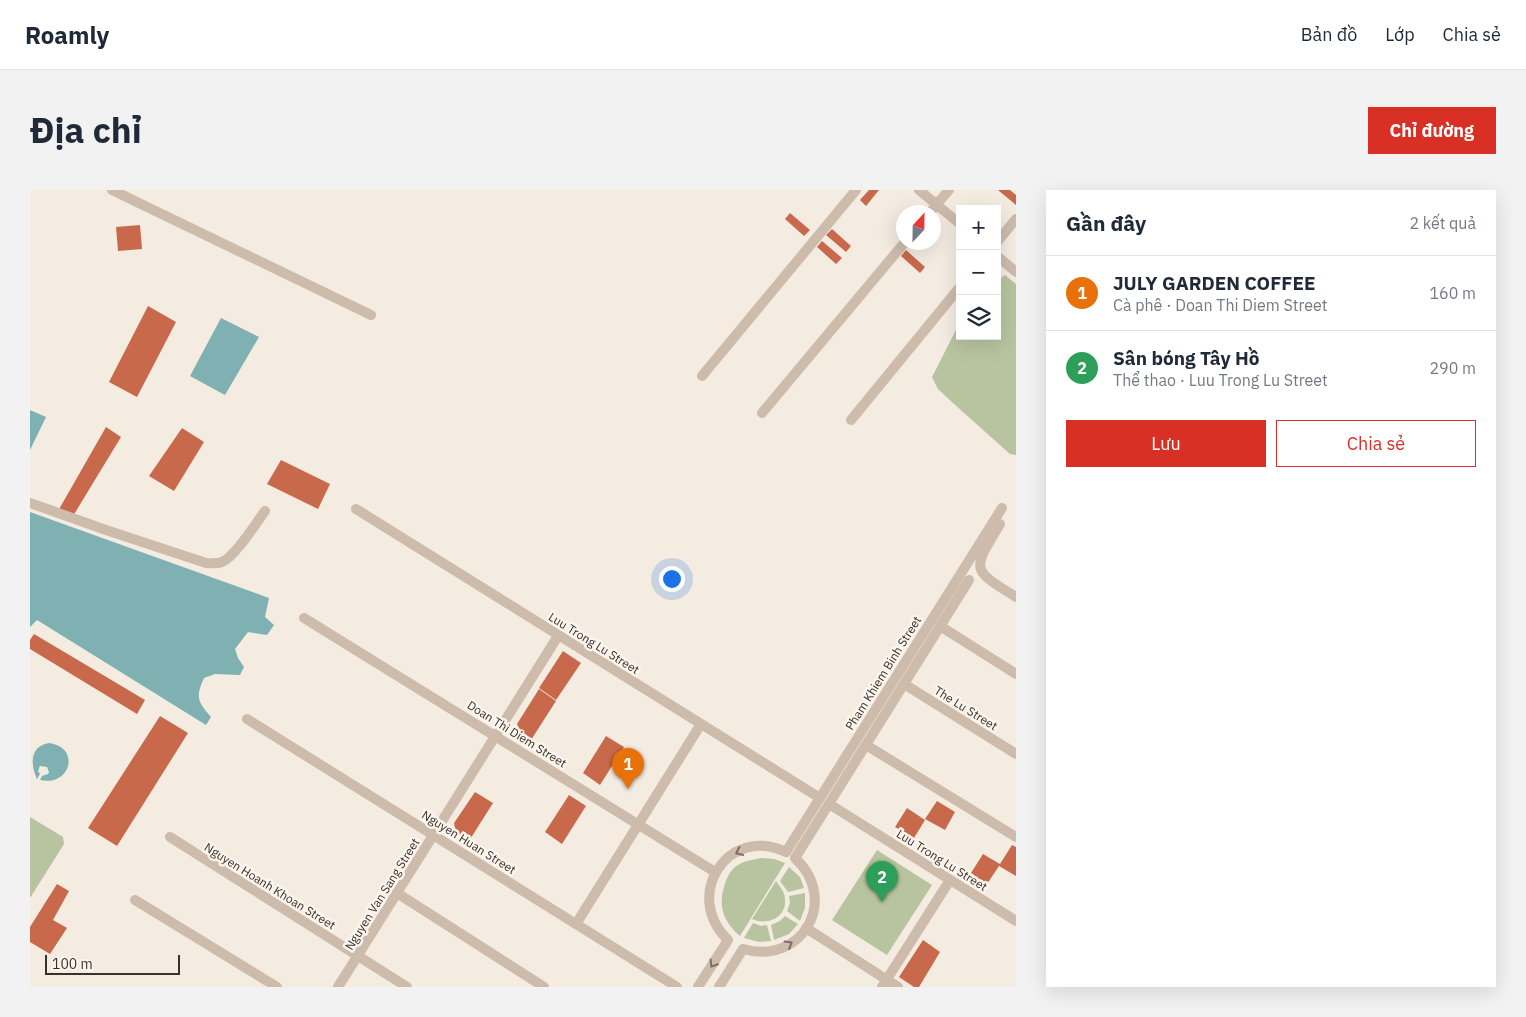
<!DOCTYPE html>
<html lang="vi">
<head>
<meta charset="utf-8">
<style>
  body { margin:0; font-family:"IBM Plex Sans",sans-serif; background:#f2f2f3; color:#1f2937 }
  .controls { position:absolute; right:15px; top:15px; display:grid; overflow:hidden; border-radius:0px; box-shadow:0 5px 20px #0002 }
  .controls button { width:45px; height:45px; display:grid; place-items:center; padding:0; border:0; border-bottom:1px solid #e0e1e3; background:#fff; color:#1f2937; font:25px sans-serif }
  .compass { position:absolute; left:866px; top:15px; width:45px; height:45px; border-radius:50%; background:#fff; box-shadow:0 5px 20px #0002; rotate:22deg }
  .scale { position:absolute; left:15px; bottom:12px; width:135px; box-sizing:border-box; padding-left:5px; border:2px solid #3b302b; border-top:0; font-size:14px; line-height:18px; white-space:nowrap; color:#3b302b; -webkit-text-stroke:4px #fbf5ee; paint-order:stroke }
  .you { position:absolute; left:641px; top:388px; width:18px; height:18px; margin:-12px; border:4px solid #fff; border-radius:50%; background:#1a73e8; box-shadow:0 0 0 8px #1a73e833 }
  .badge { display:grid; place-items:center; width:32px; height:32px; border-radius:50%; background:#d93025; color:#fff; font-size:16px; font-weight:700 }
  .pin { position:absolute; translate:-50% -41px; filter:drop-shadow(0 1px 2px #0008) }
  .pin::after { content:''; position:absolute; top:26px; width:18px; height:15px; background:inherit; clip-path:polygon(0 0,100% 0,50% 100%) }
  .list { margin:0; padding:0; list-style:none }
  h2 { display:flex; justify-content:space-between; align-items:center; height:65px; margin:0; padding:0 20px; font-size:21px }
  h2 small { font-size:16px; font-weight:400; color:#747a83 }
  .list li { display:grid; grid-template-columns:32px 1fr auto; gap:15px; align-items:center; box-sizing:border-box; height:75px; padding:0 20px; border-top:1px solid #e0e1e3 }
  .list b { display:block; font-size:19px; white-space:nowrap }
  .list p { margin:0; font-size:16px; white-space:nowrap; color:#747a83 }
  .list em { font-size:16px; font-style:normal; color:#747a83 }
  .actions { display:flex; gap:10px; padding:15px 20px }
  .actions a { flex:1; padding:11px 0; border:1px solid #d93025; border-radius:0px; text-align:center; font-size:18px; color:#d93025 }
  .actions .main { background:#d93025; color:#fff }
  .icon { flex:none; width:28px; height:28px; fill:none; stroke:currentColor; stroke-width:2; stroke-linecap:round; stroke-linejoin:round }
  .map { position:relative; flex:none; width:986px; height:797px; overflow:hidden; border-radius:0px }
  header { display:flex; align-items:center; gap:30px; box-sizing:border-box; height:70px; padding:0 25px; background:#fff; border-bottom:1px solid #e0e1e3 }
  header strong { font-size:24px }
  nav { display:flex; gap:28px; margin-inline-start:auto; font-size:18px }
  .intro { display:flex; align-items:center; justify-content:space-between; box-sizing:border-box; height:120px; padding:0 30px }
  h1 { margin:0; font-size:35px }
  .button { padding:12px 22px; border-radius:0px; background:#d93025; color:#fff; font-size:18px; font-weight:700 }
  main { display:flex; gap:30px; padding:0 30px }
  aside { flex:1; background:#fff; border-radius:0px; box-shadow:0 5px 20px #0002 }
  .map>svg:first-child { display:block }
  .green { fill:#b8c4a0 }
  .water { fill:#7fb0b2 }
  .building { fill:#c8694b }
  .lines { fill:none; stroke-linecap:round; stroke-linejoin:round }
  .minor { stroke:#cdbbac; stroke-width:10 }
  .oneway { stroke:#7d6f65 }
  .labels { text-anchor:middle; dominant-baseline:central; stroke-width:5; stroke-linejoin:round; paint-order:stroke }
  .street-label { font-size:12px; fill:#3b302b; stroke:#fbf5ee }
</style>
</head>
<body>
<header>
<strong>Roamly</strong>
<nav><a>Bản đồ</a><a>Lớp</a><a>Chia sẻ</a></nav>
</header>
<div class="intro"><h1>Địa chỉ</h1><a class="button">Chỉ đường</a></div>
<main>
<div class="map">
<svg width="986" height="797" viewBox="0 0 986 797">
  <rect width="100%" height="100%" fill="#f4ebe1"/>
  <path class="green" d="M975,85L986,94V265L980,264L971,256L924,214L908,199L902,187L930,132V146H967V91Z
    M0,627L33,647L34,654L0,708Z
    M847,660L902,695L857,765L802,730Z
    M731,668L744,669L755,673L710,746C694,733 688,717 694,697C696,690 699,682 705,677C713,671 721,670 731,668Z
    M759,677L770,687L774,698L758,702L750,691Z
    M746,691C750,697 755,702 755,709C757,728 737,736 722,729Z
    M775,703V718L770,731L757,721L760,713L759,706Z
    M755,726L768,734L759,744L744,750L741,735L750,731Z
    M723,733L731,736L737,735L741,751L729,752L714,748Z"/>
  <path class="water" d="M191,128L229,147L195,205L160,186Z
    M0,220L16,227L0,260Z
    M0,322L239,408L235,427L244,435L237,445L218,442L205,459L208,468L214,477L210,485L185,484L174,488C165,507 168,512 181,527L176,535L7,430L0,437Z
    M19,553C51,557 41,597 10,590L12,586L18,584L19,582L17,577L10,576L8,581L10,584L7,589C0,574 0,556 19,553Z"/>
  <path class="building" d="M839,0H849L836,16L830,10Z
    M968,0H980L986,5V15Z
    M760,23L780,40L774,46L755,29Z
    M110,35L112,59L88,61L86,37Z
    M802,39L821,56L816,62L796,45Z
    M792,51L812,68L806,74L787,57Z
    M876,60L895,77L890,83L871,66Z
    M118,116L146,132L107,207L79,192Z
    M76,237L91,247L43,326L28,321Z
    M152,238L174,252L144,301L119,286Z
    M251,270L300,294L288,319L237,294Z
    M4,444L115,510L107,524L0,459V450Z
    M533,461L551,473L526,510L509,498Z
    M509,499L526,511L501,550L492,544L487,534Z
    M130,526L158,543L87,656L58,638Z
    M576,546L594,557L570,595L553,583Z
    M445,602L463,613L439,651L426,642L424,633Z
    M539,605L556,616L532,654L515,642Z
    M907,611L925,622L915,640L895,629Z
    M877,618L895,630L884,648L865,637Z
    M982,655L986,657V686L969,676L957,694L941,683L953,664L970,674Z
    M27,694L39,701L23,730L37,738L20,764L0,752V737Z
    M893,750L910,762L889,797H884L869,787Z"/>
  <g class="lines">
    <path class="minor" d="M82,0L341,125
      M889,0L930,34
      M900,22L919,0
      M967,52L986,29
      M967,66L986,82
      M672,186L826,0
      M732,223L875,52
      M821,230L930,97
      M0,313L76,340L176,373C182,373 187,374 192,372C205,367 226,333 235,321
      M326,319L790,608
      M970,334C943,380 939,378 986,407
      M274,428L685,682
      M910,436L986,484
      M874,494L986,564
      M217,529L647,797
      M836,555L986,647
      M799,614L986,731
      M140,647L377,797
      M367,703L514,797
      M105,710L247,797
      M546,734L671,534
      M776,738L868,797
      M308,797L528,446
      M668,797L698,750C652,706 698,634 756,662L972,318
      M689,797L713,759C772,776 810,710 765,668L939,390
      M852,797L920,690"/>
  </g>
  <defs><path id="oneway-chevron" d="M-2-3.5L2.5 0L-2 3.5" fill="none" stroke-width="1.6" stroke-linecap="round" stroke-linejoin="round" transform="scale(1.25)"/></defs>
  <g class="oneway">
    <use href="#oneway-chevron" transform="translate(709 662) rotate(155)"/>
    <use href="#oneway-chevron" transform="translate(759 754) rotate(-31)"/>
    <use href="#oneway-chevron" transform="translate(683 774) rotate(122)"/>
  </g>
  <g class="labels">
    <g class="street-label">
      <text transform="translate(564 453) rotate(32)">Luu Trong Lu Street</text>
      <text transform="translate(853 483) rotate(-58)">Pham Khiem Binh Street</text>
      <text transform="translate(936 518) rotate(32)">The Lu Street</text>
      <text transform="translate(487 544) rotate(32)">Doan Thi Diem Street</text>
      <text transform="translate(439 652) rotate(32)">Nguyen Huan Street</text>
      <text transform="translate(912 670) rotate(32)">Luu Trong Lu Street</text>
      <text transform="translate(240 696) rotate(32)">Nguyen Hoanh Khoan Street</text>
      <text transform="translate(352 704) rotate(-58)">Nguyen Van Sang Street</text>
    </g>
  </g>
</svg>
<div class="controls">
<button>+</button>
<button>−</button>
<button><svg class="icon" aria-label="layers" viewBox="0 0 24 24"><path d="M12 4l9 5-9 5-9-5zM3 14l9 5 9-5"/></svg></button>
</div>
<svg class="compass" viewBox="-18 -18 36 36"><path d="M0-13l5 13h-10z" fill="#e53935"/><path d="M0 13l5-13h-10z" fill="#747a83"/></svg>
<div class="scale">100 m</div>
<div class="you"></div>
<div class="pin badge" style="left:598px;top:599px;background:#e8710a">1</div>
<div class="pin badge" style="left:852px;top:712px;background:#2e9e5b">2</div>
</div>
<aside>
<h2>Gần đây<small>2 kết quả</small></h2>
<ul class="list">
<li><span class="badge" style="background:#e8710a">1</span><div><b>JULY GARDEN COFFEE</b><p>Cà phê · Doan Thi Diem Street</p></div><em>160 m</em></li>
<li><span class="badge" style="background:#2e9e5b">2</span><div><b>Sân bóng Tây Hồ</b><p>Thể thao · Luu Trong Lu Street</p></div><em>290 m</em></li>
</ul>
<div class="actions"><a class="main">Lưu</a><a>Chia sẻ</a></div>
</aside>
</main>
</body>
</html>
